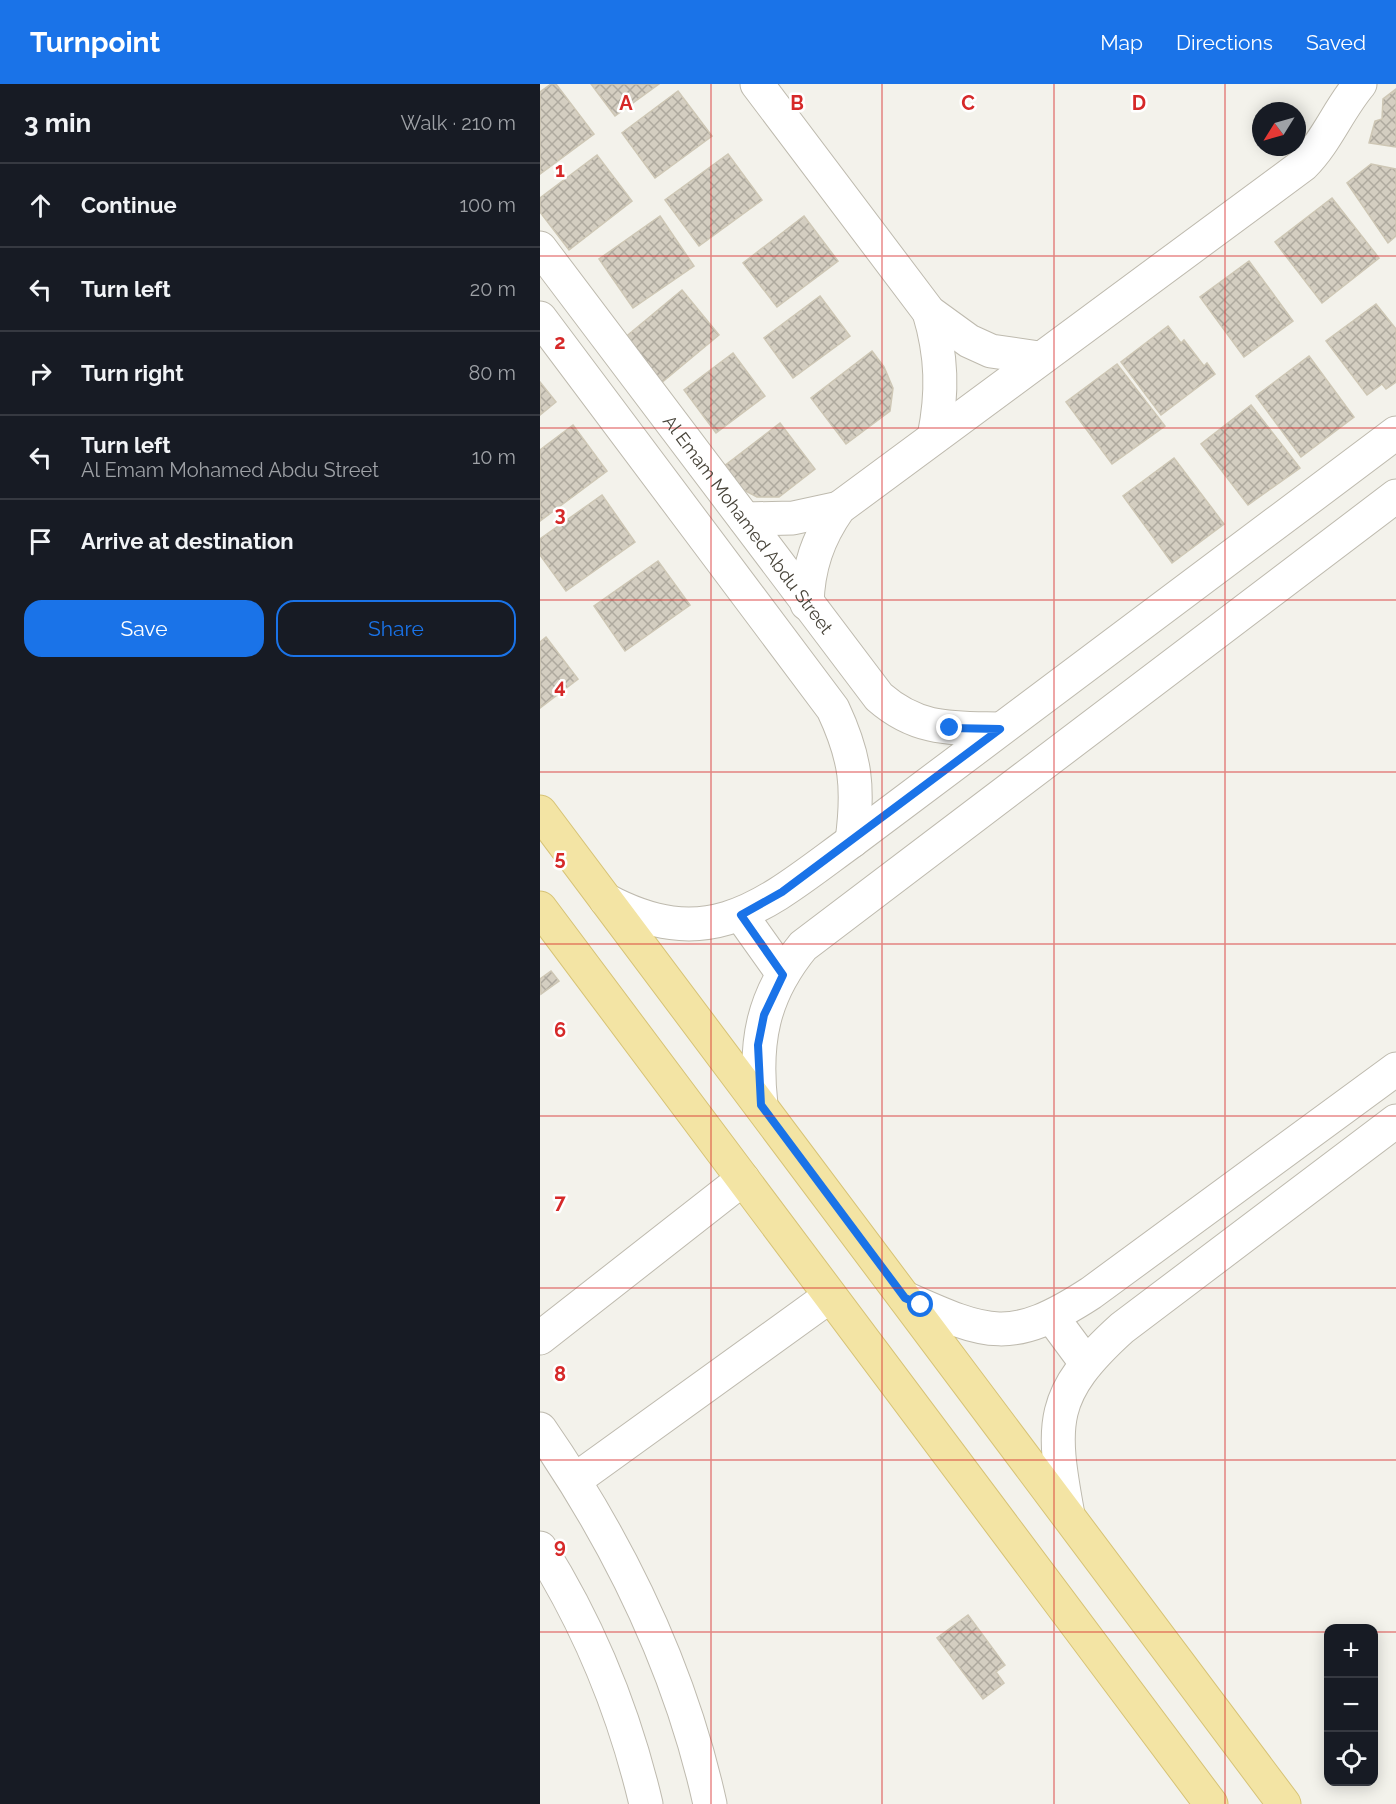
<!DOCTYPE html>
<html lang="en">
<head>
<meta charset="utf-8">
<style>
  body { margin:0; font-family:Raleway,sans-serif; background:#20242c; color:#f1f3f6 }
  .controls { position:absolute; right:18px; bottom:18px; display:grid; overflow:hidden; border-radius:12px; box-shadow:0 3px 15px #0003 }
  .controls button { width:54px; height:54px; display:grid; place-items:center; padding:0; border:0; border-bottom:2px solid #363941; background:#171b24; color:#f1f3f6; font:30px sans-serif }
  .compass { position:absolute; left:712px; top:18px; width:54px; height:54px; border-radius:50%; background:#171b24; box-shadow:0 3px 15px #0003; rotate:233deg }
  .stop { position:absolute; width:18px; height:18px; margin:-14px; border:4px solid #1a73e8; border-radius:50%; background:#fff }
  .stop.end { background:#1a73e8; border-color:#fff; box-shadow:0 2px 6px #0008 }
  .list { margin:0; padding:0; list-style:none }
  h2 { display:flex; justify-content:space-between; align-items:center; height:78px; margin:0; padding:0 24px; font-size:26px }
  h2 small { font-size:20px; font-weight:400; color:#9ea1a6 }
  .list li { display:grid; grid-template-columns:39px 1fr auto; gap:18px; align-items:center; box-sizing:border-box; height:84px; padding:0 24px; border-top:2px solid #363941 }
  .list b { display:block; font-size:22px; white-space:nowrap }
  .list p { margin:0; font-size:20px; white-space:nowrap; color:#9ea1a6 }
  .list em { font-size:20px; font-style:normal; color:#9ea1a6 }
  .actions { display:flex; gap:12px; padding:18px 24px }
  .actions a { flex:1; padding:14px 0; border:2px solid #1a73e8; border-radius:18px; text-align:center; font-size:21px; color:#1a73e8 }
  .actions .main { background:#1a73e8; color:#fff }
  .icon { flex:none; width:33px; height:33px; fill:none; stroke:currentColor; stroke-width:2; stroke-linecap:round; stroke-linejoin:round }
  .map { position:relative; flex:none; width:856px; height:1720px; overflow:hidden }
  header { display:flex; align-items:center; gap:36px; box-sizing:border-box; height:84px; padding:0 30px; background:#1a73e8; color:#fff }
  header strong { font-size:28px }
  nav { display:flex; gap:33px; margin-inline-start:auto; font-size:21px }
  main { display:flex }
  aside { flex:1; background:#171b24 }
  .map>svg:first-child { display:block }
  .building { fill:url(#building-cross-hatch); stroke:#cec7b5; stroke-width:1.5 }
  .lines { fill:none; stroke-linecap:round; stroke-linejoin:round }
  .minor-casing { stroke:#bebaae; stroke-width:35 }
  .major-casing { stroke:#d7c375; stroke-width:35 }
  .minor { stroke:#fff; stroke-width:33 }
  .major { stroke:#f3e4a4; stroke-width:33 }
  .route { stroke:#1a73e8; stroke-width:8 }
  .grid { fill:none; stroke:#d62828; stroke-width:1.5; stroke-opacity:0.55 }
  .labels { text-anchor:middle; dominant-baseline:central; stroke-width:5; stroke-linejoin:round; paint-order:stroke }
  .street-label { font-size:18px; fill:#474339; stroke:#fff }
  .grid-label { font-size:20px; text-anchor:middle; font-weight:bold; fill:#d62828; stroke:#fff; stroke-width:5; stroke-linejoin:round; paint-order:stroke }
</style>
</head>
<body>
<header>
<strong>Turnpoint</strong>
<nav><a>Map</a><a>Directions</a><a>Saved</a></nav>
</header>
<main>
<aside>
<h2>3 min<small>Walk · 210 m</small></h2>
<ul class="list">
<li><svg class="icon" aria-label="ahead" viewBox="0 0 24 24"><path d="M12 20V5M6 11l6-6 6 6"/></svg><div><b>Continue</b></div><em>100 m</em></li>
<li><svg class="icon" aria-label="left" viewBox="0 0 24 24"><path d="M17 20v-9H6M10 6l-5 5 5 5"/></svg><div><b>Turn left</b></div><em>20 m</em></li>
<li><svg class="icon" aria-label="right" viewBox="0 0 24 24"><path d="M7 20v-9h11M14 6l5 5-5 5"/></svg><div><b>Turn right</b></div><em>80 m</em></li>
<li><svg class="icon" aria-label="left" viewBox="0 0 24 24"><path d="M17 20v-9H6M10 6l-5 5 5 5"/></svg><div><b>Turn left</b><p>Al Emam Mohamed Abdu Street</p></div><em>10 m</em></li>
<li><svg class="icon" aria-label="arrive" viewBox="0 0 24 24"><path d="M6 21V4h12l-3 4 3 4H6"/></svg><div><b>Arrive at destination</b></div></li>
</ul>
<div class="actions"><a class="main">Save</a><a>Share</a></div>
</aside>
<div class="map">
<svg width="856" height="1720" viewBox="0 0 856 1720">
  <defs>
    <pattern id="building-cross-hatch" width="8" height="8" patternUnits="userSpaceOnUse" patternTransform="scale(1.5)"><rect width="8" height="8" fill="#d4cec1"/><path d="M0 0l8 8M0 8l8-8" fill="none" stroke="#aea99e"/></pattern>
  </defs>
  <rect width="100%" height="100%" fill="#f3f2eb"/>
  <path class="building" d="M11,0H16L54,50L0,90V8Z
    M51,0H119L75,32Z
    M856,5V63L829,59L835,37L842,35L843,15Z
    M138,7L172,52L115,94L82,49Z
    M188,70L222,116L159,162L125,116Z
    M57,71L92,117L29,166L0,128V114Z
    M831,80L856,85V152L848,159L807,99Z
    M792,114L839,174L782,219L735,158Z
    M120,132L154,182L93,224L59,175Z
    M264,132L298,177L237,223L203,179Z
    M709,177L753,237L704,273L660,213Z
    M142,206L179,251L120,300L83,255Z
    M280,212L310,252L253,294L224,254Z
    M836,220L856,245V298L846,305L842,300L827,311L786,257Z
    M628,242L641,259L644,256L664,282L667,279L675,290L621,331L581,278Z
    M332,267L344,283L353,304L350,327L306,360L271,314Z
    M193,269L225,312L176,349L144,306Z
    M769,272L814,333L761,373L716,312Z
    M577,280L625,342L572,380L526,318Z
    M0,298L16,318L0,331Z
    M711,321L760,384L708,421L661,360Z
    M240,339L275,385L239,413H217L198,403L183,383Z
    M33,341L67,387L0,437V366Z
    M634,374L684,440L632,479L583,412Z
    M62,411L95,458L26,507L0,471V455Z
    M118,477L150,521L85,567L54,522Z
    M6,553L38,595L0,624V558Z
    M11,887L19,897L1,910L0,895Z
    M428,1531L465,1581L456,1588L464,1599L443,1615L397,1554Z"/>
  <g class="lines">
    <defs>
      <g id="minor">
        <path d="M217,0L389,228L429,257L451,267L499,274"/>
        <path id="s1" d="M0,164L339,613C378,647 412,644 460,645"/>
        <path d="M389,228C402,271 403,309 394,353"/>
        <path d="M0,234L293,625C316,674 319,704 312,757"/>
        <path d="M205,435L253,434L299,424"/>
        <path d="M267,520C268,483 278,454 299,424L763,81C787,57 798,26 820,0"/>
        <path d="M66,816C172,873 228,818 312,757L856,349"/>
        <path d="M201,831L243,890"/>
        <path d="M221,1021C214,959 222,912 263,862L856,412"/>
        <path d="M365,1214C448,1251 471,1261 551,1209L856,985"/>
        <path d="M512,1233L546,1279"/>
        <path d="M0,1254L203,1095"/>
        <path d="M0,1345C79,1459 140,1584 170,1720"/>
        <path d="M35,1396L290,1212"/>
        <path d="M528,1431C511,1339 509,1310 582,1244L856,1037"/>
        <path d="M0,1464C49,1542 85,1631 106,1720"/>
      </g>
      <path id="major" d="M0,728L744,1720
        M0,824L671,1720"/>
    </defs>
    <use href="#minor" class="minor-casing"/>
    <use href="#major" class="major-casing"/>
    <use href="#minor" class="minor"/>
    <use href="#major" class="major"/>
  </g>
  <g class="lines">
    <path class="route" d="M381,1221L365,1214L221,1021L218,961L224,931L243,891L201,831L242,808L460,645L410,644"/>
  </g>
  <path class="grid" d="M171,0V1720M342,0V1720M514,0V1720M685,0V1720M0,172H856M0,344H856M0,516H856M0,688H856M0,860H856M0,1032H856M0,1204H856M0,1376H856M0,1548H788M834,1548H856"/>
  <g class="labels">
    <g class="street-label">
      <text stroke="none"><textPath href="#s1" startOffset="346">Al Emam Mohamed Abdu Street</textPath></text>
    </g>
  </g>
  <g class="grid-label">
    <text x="86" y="26">A</text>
    <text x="257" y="26">B</text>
    <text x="428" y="26">C</text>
    <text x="599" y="26">D</text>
    <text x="20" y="93">1</text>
    <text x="20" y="265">2</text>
    <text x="20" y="437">3</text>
    <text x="20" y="609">4</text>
    <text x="20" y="781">5</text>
    <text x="20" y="953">6</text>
    <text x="20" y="1125">7</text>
    <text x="20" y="1297">8</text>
    <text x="20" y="1469">9</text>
  </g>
</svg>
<div class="controls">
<button>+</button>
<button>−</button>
<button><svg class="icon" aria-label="locate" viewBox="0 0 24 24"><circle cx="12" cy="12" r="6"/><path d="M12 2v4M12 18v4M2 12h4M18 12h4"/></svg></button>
</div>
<svg class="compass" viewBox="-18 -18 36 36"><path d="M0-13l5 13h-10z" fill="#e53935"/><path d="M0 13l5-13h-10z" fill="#9ea1a6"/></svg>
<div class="stop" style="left:381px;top:1221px"></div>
<div class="stop end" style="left:410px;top:644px"></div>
</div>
</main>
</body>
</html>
